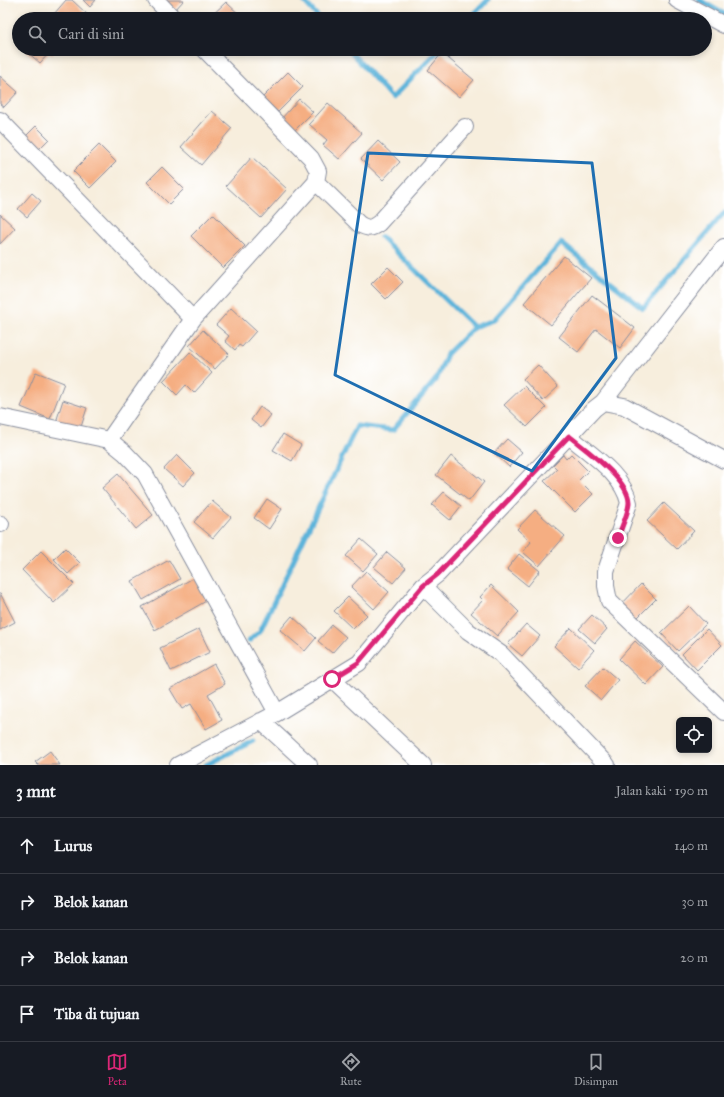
<!DOCTYPE html>
<html lang="id">
<head>
<meta charset="utf-8">
<style>
  body { margin:0; font-family:"IM FELL Great Primer",serif; background:#242831; color:#f1f3f6 }
  .controls { position:absolute; right:12px; bottom:12px; display:grid; overflow:hidden; border-radius:6px; box-shadow:0 2px 6px #0003 }
  .controls button { width:36px; height:36px; display:grid; place-items:center; padding:0; border:0; border-bottom:1px solid #363941; background:#171b24; color:#f1f3f6; font:20px sans-serif }
  .stop { position:absolute; width:12px; height:12px; margin:-9px; border:3px solid #db2777; border-radius:50%; background:#fff }
  .stop.end { background:#db2777; border-color:#fff; box-shadow:0 1px 4px #0008 }
  .list { margin:0; padding:0; list-style:none }
  h2 { display:flex; justify-content:space-between; align-items:center; height:52px; margin:0; padding:0 16px; font-size:17px }
  h2 small { font-size:13px; font-weight:400; color:#9ea1a6 }
  .list li { display:grid; grid-template-columns:26px 1fr auto; gap:12px; align-items:center; box-sizing:border-box; height:56px; padding:0 16px; border-top:1px solid #363941 }
  .list b { display:block; font-size:15px; white-space:nowrap }
  .list em { font-size:13px; font-style:normal; color:#9ea1a6 }
  .icon { flex:none; width:22px; height:22px; fill:none; stroke:currentColor; stroke-width:2; stroke-linecap:round; stroke-linejoin:round }
  .map { position:relative; flex:none; width:724px; height:765px; overflow:hidden }
  .search { position:absolute; background:#171b24; box-shadow:0 2px 6px #0003; left:12px; right:12px; top:12px; height:44px; display:flex; align-items:center; gap:10px; box-sizing:border-box; padding:0 14px; border-radius:22px; color:#9ea1a6; font-size:15px }
  .sheet { height:276px; background:#171b24 }
  nav { display:flex; justify-content:space-around; align-items:center; box-sizing:border-box; height:56px; border-top:1px solid #363941; background:#171b24; font-size:11px; color:#9ea1a6 }
  nav a { display:grid; justify-items:center; gap:2px }
  nav .on { color:#db2777 }
  .map>svg:first-child { display:block }
  .lines { fill:none; stroke-linecap:round; stroke-linejoin:round }
  .stream { stroke:#5db4da; stroke-width:5 }
  .building { fill:#f5ae82 }
  .minor-casing { stroke:#898e9e; stroke-width:18 }
  .minor { stroke:#fff; stroke-width:16 }
  .route { stroke:#db2777; stroke-width:5 }
  .marked { fill:none; stroke:#1f6fb2; stroke-width:3; stroke-linejoin:round }
</style>
</head>
<body>
<div class="map">
<svg width="724" height="765" viewBox="0 0 724 765">
  <rect width="100%" height="100%" fill="#fff"/>
  <filter id="ink" filterUnits="userSpaceOnUse"><feTurbulence type="fractalNoise" baseFrequency=".025" numOctaves="2"/><feDisplacementMap in="SourceGraphic" scale="8" xChannelSelector="R" yChannelSelector="G"/><feConvolveMatrix kernelMatrix="1 2 1 2 8 2 1 2 1" color-interpolation-filters="sRGB"/></filter>
  <filter id="wash" filterUnits="userSpaceOnUse"><feTurbulence type="fractalNoise" baseFrequency=".012" numOctaves="4" result="noise"/><feDisplacementMap in="SourceGraphic" scale="16" xChannelSelector="R" yChannelSelector="G"/><feGaussianBlur stdDeviation="0.9" result="paint"/><feColorMatrix in="noise" values="0 0 0 0 0 0 0 0 0 0 0 0 0 0 0 0 0 1.4 0 .05"/><feComposite in="paint" operator="in"/></filter>
  <g filter="url(#wash)">
    <rect width="100%" height="100%" fill="#f7eedd"/>
    <g class="lines">
      <path class="stream" d="M303,0L320,19
        M699,0L724,14
        M469,19L488,0
        M348,49L392,98L440,49
        M381,237L474,327
        M249,641L260,631L357,426L393,430L437,378L447,354L474,327L494,320L561,243L643,308L724,213
        M206,765L253,741"/>
    </g>
    <g id="blocks">
      <path class="building" d="M66,0H72L88,15L84,19H60L54,14Z
        M83,0H96L90,7Z
        M163,0H184L175,10Z
        M226,2L244,19H208Z
        M29,49H57L52,54L50,52L40,63L26,51Z
        M442,53L474,80L459,97L428,70Z
        M288,72L303,87L278,112L263,97Z
        M0,76L18,92L4,107L0,104Z
        M299,99L313,112L294,131L281,119Z
        M328,103L362,133L339,159L323,145L327,140L309,124Z
        M212,111L232,128L201,165L181,147Z
        M36,126L49,139L36,152L23,139Z
        M378,141L400,162L383,180L361,159Z
        M99,145L116,162L90,188L73,171Z
        M252,157L287,189L261,218L226,186Z
        M162,167L184,189L169,204L147,182Z
        M32,193L41,201L27,217L18,209Z
        M0,214L15,228L0,244Z
        M213,214L245,246L223,268L191,236Z
        M564,256L591,278L551,325L524,303Z
        M388,267L403,282L386,299L371,284Z
        M592,295L635,328L620,348L596,329L578,352L559,337Z
        M231,308L256,331L242,347L239,345L235,350L225,341L229,336L216,325Z
        M203,330L229,354L215,369L189,346Z
        M190,352L212,373L194,393L186,385L177,395L163,381Z
        M538,365L558,387L543,401L523,379Z
        M36,372L64,383L50,419L21,407Z
        M524,386L546,408L527,427L504,405Z
        M63,400L87,408L80,430L56,422Z
        M260,407L271,415L261,428L251,420Z
        M283,434L301,445L292,461L273,450Z
        M507,439L522,452L509,467L494,453Z
        M571,454L588,471L579,480L593,494L575,512L544,481L557,469L553,465L563,455L566,459Z
        M177,455L195,473L183,486L164,469Z
        M451,456L484,482L469,501L436,475Z
        M118,474L153,515L136,529L102,488Z
        M444,492L461,506L450,520L432,505Z
        M267,499L282,509L269,529L254,518Z
        M212,501L231,517L213,538L194,522Z
        M664,503L694,531L677,549L647,521Z
        M535,510L565,536L539,566L523,552L531,542L517,529Z
        M361,539L378,554L363,571L346,556Z
        M65,548L80,563L68,574L54,559Z
        M41,551L74,584L54,603L22,570Z
        M387,552L406,568L393,583L374,567Z
        M519,554L540,571L528,586L507,569Z
        M169,560L180,579L143,600L132,581Z
        M366,571L389,592L374,609L351,587Z
        M195,577L208,600L155,630L142,607Z
        M641,584L656,599L633,622L618,608Z
        M491,585L519,612L497,636L471,613L483,600L480,597Z
        M0,593L15,622L0,630Z
        M348,597L367,615L353,629L334,611Z
        M689,606L706,624L678,651L661,633Z
        M592,615L607,629L595,643L579,629Z
        M292,616L316,638L305,651L280,630Z
        M526,624L540,636L522,656L508,644Z
        M332,625L346,637L332,653L318,641Z
        M571,628L594,650L578,668L554,646Z
        M199,629L210,652L171,671L160,648Z
        M707,629L722,645L697,670L682,654Z
        M635,641L663,667L646,685L619,659Z
        M214,664L225,684L208,694L222,720L206,729L191,704L182,709L170,689Z
        M603,667L618,680L601,700L585,686Z
        M50,751L60,765H38L35,762Z"/>
    </g>
  </g>
  <g filter="url(#ink)">
    <use href="#blocks" fill-opacity="0" stroke="#898e9e" stroke-width="1"/>
    <g class="lines">
      <defs>
        <path id="minor" d="M156,0L174,19
          M677,0L724,25
          M0,120L193,319
          M316,182L359,224C368,229 371,229 379,223L465,127
          M603,402L724,247
          M0,417L109,440L125,453L145,474L277,713
          M569,436C591,455 623,474 629,503L606,571V586L609,601L724,712
          M109,440L193,319L316,182L318,171L311,158L204,49
          M0,524H1
          M423,586L468,631L501,654L607,765
          M332,679L423,765
          M261,721L309,765
          M178,765L277,713L359,663L423,586L438,574L594,409L603,402L624,406L724,460"/>
      </defs>
      <use href="#minor" class="minor-casing"/>
      <use href="#minor" class="minor"/>
    </g>
  </g>
  <g class="lines" filter="url(#ink)">
    <path class="route" d="M332,679L358,663L423,586L438,574L569,436C586,450 628,479 629,502C629,513 621,527 618,538"/>
  </g>
  <path class="marked" d="M368,153L592,163L616,358L532,471L335,375Z"/>
</svg>
<div class="controls">
<button><svg class="icon" aria-label="locate" viewBox="0 0 24 24"><circle cx="12" cy="12" r="6"/><path d="M12 2v4M12 18v4M2 12h4M18 12h4"/></svg></button>
</div>
<div class="stop" style="left:332px;top:679px"></div>
<div class="stop end" style="left:618px;top:538px"></div>
<div class="search"><svg class="icon" aria-label="search" viewBox="0 0 24 24"><circle cx="10" cy="10" r="6"/><path d="M15 15l6 6"/></svg>Cari di sini</div>
</div>
<section class="sheet">
<h2>3 mnt<small>Jalan kaki · 190 m</small></h2>
<ul class="list">
<li><svg class="icon" aria-label="ahead" viewBox="0 0 24 24"><path d="M12 20V5M6 11l6-6 6 6"/></svg><div><b>Lurus</b></div><em>140 m</em></li>
<li><svg class="icon" aria-label="right" viewBox="0 0 24 24"><path d="M7 20v-9h11M14 6l5 5-5 5"/></svg><div><b>Belok kanan</b></div><em>30 m</em></li>
<li><svg class="icon" aria-label="right" viewBox="0 0 24 24"><path d="M7 20v-9h11M14 6l5 5-5 5"/></svg><div><b>Belok kanan</b></div><em>20 m</em></li>
<li><svg class="icon" aria-label="arrive" viewBox="0 0 24 24"><path d="M6 21V4h12l-3 4 3 4H6"/></svg><div><b>Tiba di tujuan</b></div></li>
</ul>
</section>
<nav>
<a class="on"><svg class="icon" aria-label="map" viewBox="0 0 24 24"><path d="M3 6l6-2 6 2 6-2v14l-6 2-6-2-6 2zM9 4v14M15 6v14"/></svg>Peta</a>
<a><svg class="icon" aria-label="directions" viewBox="0 0 24 24"><path d="M12 3l9 9-9 9-9-9zM9 14v-3h6M13 9l2 2-2 2"/></svg>Rute</a>
<a><svg class="icon" aria-label="saved" viewBox="0 0 24 24"><path d="M7 4h10v16l-5-4-5 4z"/></svg>Disimpan</a>
</nav>
</body>
</html>
